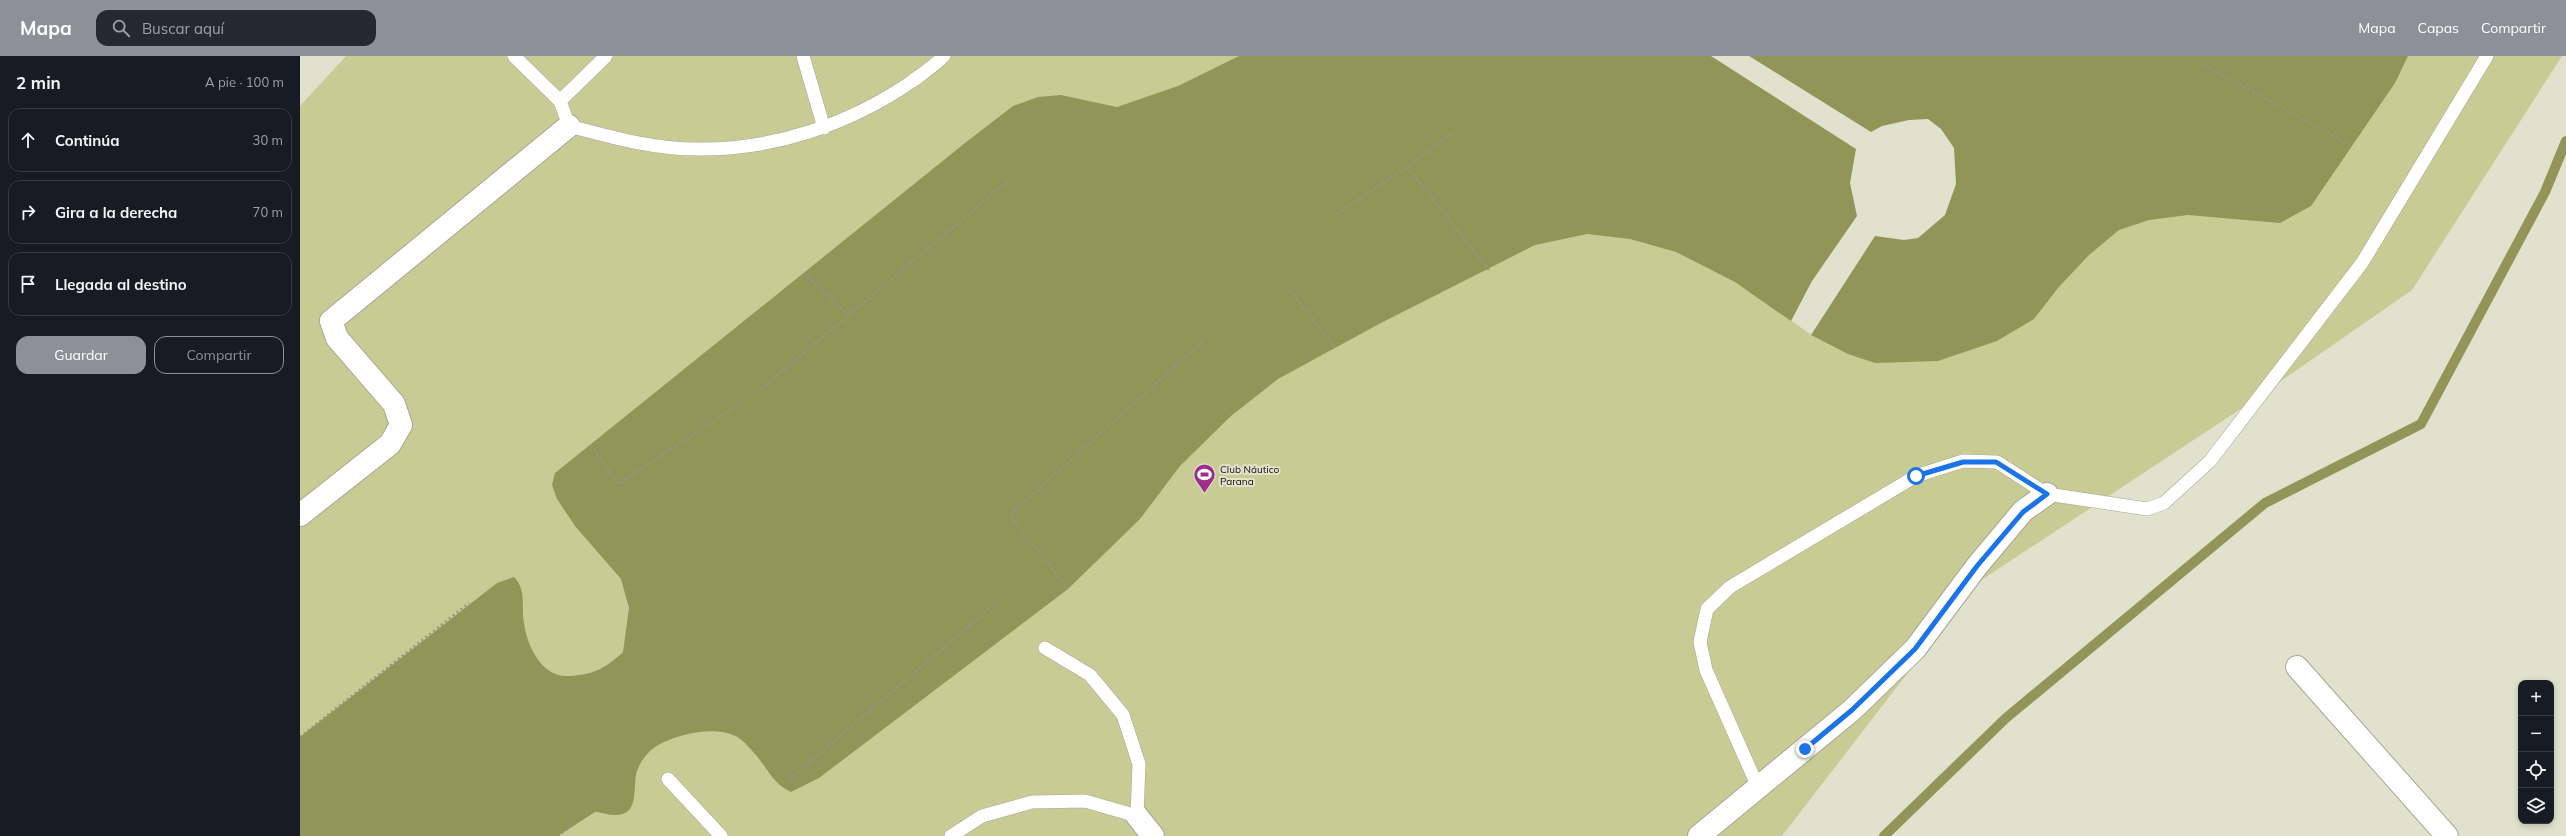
<!DOCTYPE html>
<html lang="es">
<head>
<meta charset="utf-8">
<style>
  body { margin:0; font-family:Mulish,sans-serif; background:#242831; color:#f1f3f6 }
  .controls { position:absolute; right:12px; bottom:12px; display:grid; overflow:hidden; border-radius:8px; box-shadow:0 2px 6px #0003 }
  .controls button { width:36px; height:36px; display:grid; place-items:center; padding:0; border:0; border-bottom:1px solid #363941; background:#171b24; color:#f1f3f6; font:20px sans-serif }
  .stop { position:absolute; width:12px; height:12px; margin:-9px; border:3px solid #1a73e8; border-radius:50%; background:#fff }
  .stop.end { background:#1a73e8; border-color:#fff; box-shadow:0 1px 4px #0008 }
  .list { margin:0; padding:0; list-style:none }
  h2 { display:flex; justify-content:space-between; align-items:center; height:52px; margin:0; padding:0 16px; font-size:17px }
  h2 small { font-size:13px; font-weight:400; color:#9ea1a6 }
  .list li { display:grid; grid-template-columns:26px 1fr auto; gap:12px; align-items:center; box-sizing:border-box; height:64px; margin:0 8px 8px; padding:0 8px; border:1px solid #363941; border-radius:12px }
  .list b { display:block; font-size:15px; white-space:nowrap }
  .list em { font-size:13px; font-style:normal; color:#9ea1a6 }
  .actions { display:flex; gap:8px; padding:12px 16px }
  .actions a { flex:1; padding:9px 0; border:1px solid #8c9099; border-radius:12px; text-align:center; font-size:14px; color:#8c9099 }
  .actions .main { background:#8c9099; color:#fff }
  .icon { flex:none; width:22px; height:22px; fill:none; stroke:currentColor; stroke-width:2; stroke-linecap:round; stroke-linejoin:round }
  .map { position:relative; flex:none; width:2266px; height:780px; overflow:hidden }
  header { display:flex; align-items:center; gap:24px; box-sizing:border-box; height:56px; padding:0 20px; background:#8c9099; color:#fff }
  header strong { font-size:19px }
  nav { display:flex; gap:22px; margin-inline-start:auto; font-size:14px }
  .search { width:280px; height:36px; background:#242831; display:flex; align-items:center; gap:10px; box-sizing:border-box; padding:0 14px; border-radius:12px; color:#9ea1a6; font-size:15px }
  main { display:flex }
  aside { flex:1; background:#171b24 }
  .map>svg:first-child { display:block }
  .green { fill:#c9cb94 }
  .water { fill:#939558 }
  .pier { fill:#e1e2cd }
  .lines { fill:none; stroke-linecap:round; stroke-linejoin:round }
  .stream { stroke:#939558; stroke-width:10 }
  .service-casing { stroke:#a6a793; stroke-width:14 }
  .minor-casing { stroke:#a6a793; stroke-width:24 }
  .path { stroke:#959686; stroke-width:2.5; stroke-dasharray:2 3; stroke-linecap:butt }
  .service { stroke:#fff; stroke-width:13 }
  .minor { stroke:#fff; stroke-width:22 }
  .route { stroke:#1a73e8; stroke-width:5 }
  .labels { text-anchor:middle; dominant-baseline:central; stroke-width:4; stroke-linejoin:round; paint-order:stroke }
  .poi-label { font-size:10px; fill:#0f0f08; stroke:#e1e2cd; text-anchor:start }
</style>
</head>
<body>
<header>
<strong>Mapa</strong>
<div class="search"><svg class="icon" aria-label="search" viewBox="0 0 24 24"><circle cx="10" cy="10" r="6"/><path d="M15 15l6 6"/></svg>Buscar aquí</div>
<nav><a>Mapa</a><a>Capas</a><a>Compartir</a></nav>
</header>
<main>
<aside>
<h2>2 min<small>A pie · 100 m</small></h2>
<ul class="list">
<li><svg class="icon" aria-label="ahead" viewBox="0 0 24 24"><path d="M12 20V5M6 11l6-6 6 6"/></svg><div><b>Continúa</b></div><em>30 m</em></li>
<li><svg class="icon" aria-label="right" viewBox="0 0 24 24"><path d="M7 20v-9h11M14 6l5 5-5 5"/></svg><div><b>Gira a la derecha</b></div><em>70 m</em></li>
<li><svg class="icon" aria-label="arrive" viewBox="0 0 24 24"><path d="M6 21V4h12l-3 4 3 4H6"/></svg><div><b>Llegada al destino</b></div></li>
</ul>
<div class="actions"><a class="main">Guardar</a><a>Compartir</a></div>
</aside>
<div class="map">
<svg width="2266" height="780" viewBox="0 0 2266 780">
  <rect width="100%" height="100%" fill="#e1e2cd"/>
  <path class="green" d="M46,0H2262L2112,234L1942,352L1677,527L1482,780H0V50Z"/>
  <path class="water" d="M939,0H2108L2095,27L2011,150L1980,167L1888,159L1849,164L1819,174L1789,199L1758,232L1734,263L1697,285L1638,305L1575,307L1548,298L1511,279L1435,226L1376,196L1330,183L1287,178L1235,189L1079,268L978,323L931,360L880,410L840,463L768,533L519,722L491,736C474,729 467,712 456,699C451,694 445,686 439,682C418,669 383,677 362,687C351,692 341,703 337,715C332,731 341,761 313,759C307,759 301,756 295,756L258,780H0V681L197,527L214,521C227,534 221,551 224,567C227,590 242,622 269,620C293,619 306,612 323,596L329,552L321,523L275,470L257,443L252,429L255,417L665,87L713,50L738,41L761,39L817,51L878,30Z"/>
  <path class="pier" d="M1411,0H1449L1571,76L1582,70L1609,64L1628,63L1641,73L1654,92L1656,128L1645,159L1618,182L1604,184L1575,180L1511,279L1491,265L1512,225L1557,160L1550,127L1556,93Z"/>
  <g class="lines">
    <path class="stream" d="M1584,780L1706,662L1965,447L2121,368L2245,136L2266,85"/>
    <defs>
      <path id="service" d="M214,0L260,45
        M306,0L260,45L269,70C311,81 353,93 397,93C473,94 548,69 611,26C622,18 634,10 644,0
        M503,0L524,72
        M368,723L421,780
        M1458,731L1406,614L1400,586L1407,553L1430,531L1616,420L1663,405L1697,406L1747,438L1847,453L1864,447L1910,405L2062,207L2187,0
        M651,780L682,760L732,746L785,745L837,760L839,708L823,659L790,619L745,592"/>
      <path id="minor" d="M0,459L90,388L101,369L94,348L37,282L31,265L269,70
        M1997,611L2147,780
        M837,760L853,780
        M1399,780L1552,654L1615,593L1677,510L1723,455L1747,438"/>
    </defs>
    <use href="#service" class="service-casing"/>
    <use href="#minor" class="minor-casing"/>
    <path class="path" d="M1904,9L2052,90
      M1151,78L1107,111L1189,214
      M1037,158L1107,111
      M504,217L548,259
      M987,231L1036,293
      M461,333L708,125
      M291,389L318,428L442,346
      M768,533L710,459L903,285
      M0,681L169,547
      M490,723L696,547
      M258,780L274,768"/>
    <use href="#service" class="service"/>
    <use href="#minor" class="minor"/>
  </g>
  <g class="lines">
    <path class="route" d="M1505,693L1552,654L1615,593L1677,510L1723,456L1747,438L1696,406H1663L1616,420"/>
  </g>
  <defs>
    <symbol id="stadium-pin" viewBox="-11 -11 22 30"><path d="M0 17L-7.5 6A9.5 9.5 0 1 1 7.5 6Z" fill="#9d2e8d" stroke="#e1e2cd"/><path d="M0-5a6.5 5 0 1 0 0 10a6.5 5 0 1 0 0-10ZM-3.5-1.8h7v3.6h-7Z" fill="#fff"/></symbol>
  </defs>
  <g fill-rule="evenodd">
    <use href="#stadium-pin" x="892" y="406" width="25" height="34"/>
  </g>
  <g class="labels">
    <g class="poi-label">
      <text x="920" y="413">Club Náutico<tspan x="920" dy="12">Parana</tspan></text>
    </g>
  </g>
</svg>
<div class="controls">
<button>+</button>
<button>−</button>
<button><svg class="icon" aria-label="locate" viewBox="0 0 24 24"><circle cx="12" cy="12" r="6"/><path d="M12 2v4M12 18v4M2 12h4M18 12h4"/></svg></button>
<button><svg class="icon" aria-label="layers" viewBox="0 0 24 24"><path d="M12 4l9 5-9 5-9-5zM3 14l9 5 9-5"/></svg></button>
</div>
<div class="stop" style="left:1616px;top:420px"></div>
<div class="stop end" style="left:1505px;top:693px"></div>
</div>
</main>
</body>
</html>
